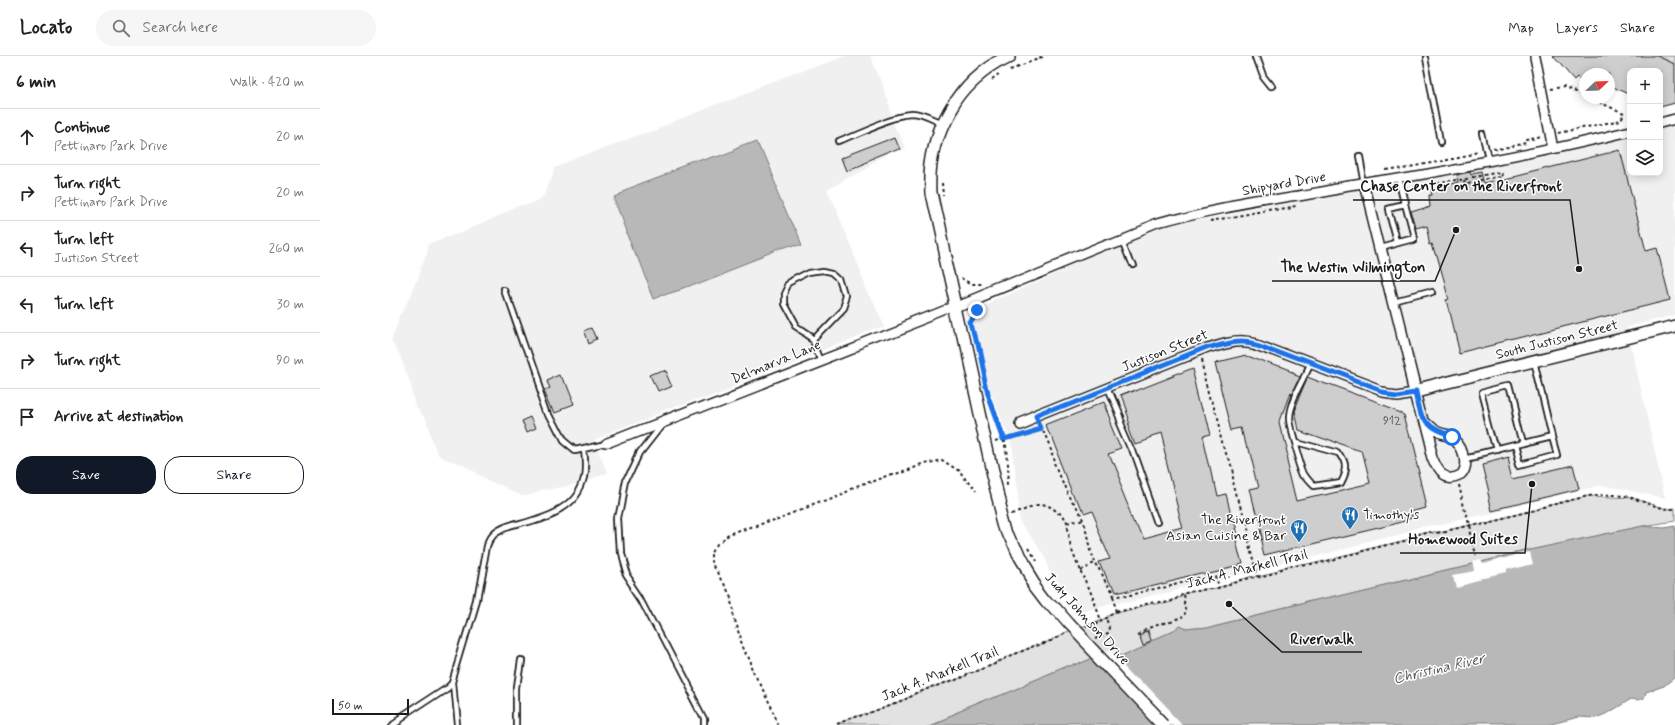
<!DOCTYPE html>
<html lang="en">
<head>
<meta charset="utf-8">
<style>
  body { margin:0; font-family:Mynerve,sans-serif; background:#f6f6f6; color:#222 }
  .controls { position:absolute; right:12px; top:12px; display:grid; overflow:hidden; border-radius:8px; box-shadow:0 2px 10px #0003 }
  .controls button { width:36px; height:36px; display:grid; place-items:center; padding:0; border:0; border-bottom:1px solid #e0e0e0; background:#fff; color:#222; font:20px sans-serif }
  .compass { position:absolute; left:1259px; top:12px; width:36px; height:36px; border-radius:50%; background:#fff; box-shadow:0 2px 10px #0003; rotate:67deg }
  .scale { position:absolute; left:12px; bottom:10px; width:77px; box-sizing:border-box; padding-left:4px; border:2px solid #1c1c1c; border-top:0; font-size:11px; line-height:14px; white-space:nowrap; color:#1c1c1c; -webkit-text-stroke:3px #fff; paint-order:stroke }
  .stop { position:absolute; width:12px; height:12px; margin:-9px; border:3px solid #1a73e8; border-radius:50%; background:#fff }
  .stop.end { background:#1a73e8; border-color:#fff; box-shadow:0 1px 4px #0008 }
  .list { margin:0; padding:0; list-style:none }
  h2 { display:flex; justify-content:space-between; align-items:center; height:52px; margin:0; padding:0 16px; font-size:17px }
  h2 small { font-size:13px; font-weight:400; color:#767676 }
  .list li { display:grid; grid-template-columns:26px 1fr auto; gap:12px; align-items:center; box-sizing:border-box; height:56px; padding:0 16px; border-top:1px solid #e0e0e0 }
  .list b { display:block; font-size:15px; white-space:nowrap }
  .list p { margin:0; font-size:13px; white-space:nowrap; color:#767676 }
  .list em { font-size:13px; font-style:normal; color:#767676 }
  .actions { display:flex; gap:8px; padding:12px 16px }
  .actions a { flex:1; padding:9px 0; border:1px solid #111827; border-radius:16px; text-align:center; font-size:14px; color:#111827 }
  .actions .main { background:#111827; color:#fff }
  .icon { flex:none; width:22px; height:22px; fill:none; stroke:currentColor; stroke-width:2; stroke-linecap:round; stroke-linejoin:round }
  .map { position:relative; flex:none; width:1355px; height:669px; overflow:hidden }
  header { display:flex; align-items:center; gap:24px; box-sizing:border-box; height:56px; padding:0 20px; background:#fff; border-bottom:1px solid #e0e0e0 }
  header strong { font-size:19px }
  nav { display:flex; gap:22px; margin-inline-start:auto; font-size:14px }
  .search { width:280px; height:36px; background:#f6f6f6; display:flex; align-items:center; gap:10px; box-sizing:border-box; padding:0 14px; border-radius:22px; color:#767676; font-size:15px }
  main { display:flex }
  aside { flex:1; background:#fff }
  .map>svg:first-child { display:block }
  .built { fill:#f0f0f0 }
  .green { fill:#e2e2e2; stroke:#7f7f7f }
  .water { fill:#b8b8b8; stroke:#7a7a7a }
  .pier { fill:#fff }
  .building { fill:#cecece; stroke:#1c1c1c }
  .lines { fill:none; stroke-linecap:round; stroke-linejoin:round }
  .service-casing { stroke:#1c1c1c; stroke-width:8 }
  .minor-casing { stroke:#1c1c1c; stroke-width:12 }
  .tertiary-casing { stroke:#1c1c1c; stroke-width:14 }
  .path { stroke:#1c1c1c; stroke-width:2; stroke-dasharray:3 3; stroke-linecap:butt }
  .service { stroke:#fff; stroke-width:4.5 }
  .minor { stroke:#fff; stroke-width:9 }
  .tertiary { stroke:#fff; stroke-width:11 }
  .tertiary-bridge-casing { stroke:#1c1c1c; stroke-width:14; stroke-linecap:butt }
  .tertiary-bridge { stroke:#fff; stroke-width:11 }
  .route { stroke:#1a73e8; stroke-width:5 }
  .labels { text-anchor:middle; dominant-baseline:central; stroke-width:3; stroke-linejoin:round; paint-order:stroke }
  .number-label { font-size:12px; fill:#484848 }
  .street-label { font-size:14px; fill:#1c1c1c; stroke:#fff }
  .poi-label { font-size:14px; fill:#1c1c1c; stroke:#fff; text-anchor:start }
  .water-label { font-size:15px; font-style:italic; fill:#5a5a5a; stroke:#fff }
  .leader { fill:none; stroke:#1c1c1c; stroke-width:1.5 }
  .callout-dot { fill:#1c1c1c; stroke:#fff; stroke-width:1.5 }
  .callout-label { font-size:15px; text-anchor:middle; font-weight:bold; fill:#1c1c1c; stroke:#fff; stroke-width:3; stroke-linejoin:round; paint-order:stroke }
</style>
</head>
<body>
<header>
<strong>Locato</strong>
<div class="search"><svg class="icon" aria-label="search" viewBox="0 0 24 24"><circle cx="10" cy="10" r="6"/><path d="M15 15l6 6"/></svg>Search here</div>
<nav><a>Map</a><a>Layers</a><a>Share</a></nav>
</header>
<main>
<aside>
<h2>6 min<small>Walk · 420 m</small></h2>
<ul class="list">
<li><svg class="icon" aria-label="ahead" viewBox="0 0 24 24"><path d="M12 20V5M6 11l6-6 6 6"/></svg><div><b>Continue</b><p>Pettinaro Park Drive</p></div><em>20 m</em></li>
<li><svg class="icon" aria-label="right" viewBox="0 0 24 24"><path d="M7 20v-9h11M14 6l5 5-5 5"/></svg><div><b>Turn right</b><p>Pettinaro Park Drive</p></div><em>20 m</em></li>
<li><svg class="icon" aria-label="left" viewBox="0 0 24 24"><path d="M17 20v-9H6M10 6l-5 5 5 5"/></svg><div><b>Turn left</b><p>Justison Street</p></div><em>260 m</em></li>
<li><svg class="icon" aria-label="left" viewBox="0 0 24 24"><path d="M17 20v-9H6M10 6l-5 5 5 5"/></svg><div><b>Turn left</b></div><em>30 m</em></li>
<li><svg class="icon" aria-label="right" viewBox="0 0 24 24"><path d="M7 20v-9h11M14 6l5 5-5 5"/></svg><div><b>Turn right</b></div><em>90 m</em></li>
<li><svg class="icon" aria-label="arrive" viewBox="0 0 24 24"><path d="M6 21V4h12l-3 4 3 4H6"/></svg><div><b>Arrive at destination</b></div></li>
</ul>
<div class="actions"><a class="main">Save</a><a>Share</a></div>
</aside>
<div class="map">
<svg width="1355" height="669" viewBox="0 0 1355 669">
  <rect width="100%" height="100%" fill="#fff"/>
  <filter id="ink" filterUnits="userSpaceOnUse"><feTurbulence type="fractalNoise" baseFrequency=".025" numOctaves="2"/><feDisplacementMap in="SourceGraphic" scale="8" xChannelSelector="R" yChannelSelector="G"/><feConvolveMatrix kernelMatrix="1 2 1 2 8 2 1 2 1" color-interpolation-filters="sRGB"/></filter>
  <g filter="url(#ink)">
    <path class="built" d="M524,0H550L586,92L507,134L562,269L274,384L286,420L202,439L120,402L73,283L111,188L226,140L235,111Z
      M1355,69V259L1307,271L1345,442L1282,429L764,556L733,518L703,465L694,422L690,388L669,334L652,254L794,192L850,170L1184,106L1310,79V117H1340V72Z"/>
    <path class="green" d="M1337,0H1355V8Z
      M1268,440L1312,442L1347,453L1355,452V465L1323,470L1210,494L886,572L863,574L856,571L852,576L807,596L802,598L782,597L608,669H517L797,557L937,520Z"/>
    <path class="water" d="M437,84L480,187L334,244L294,138Z
      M1323,470L1344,472L1355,470V621L1344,630L1326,636L1324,642L1318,644L1311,643L1290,656L1276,662L1259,661L1227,669H608L782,597L802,598L807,596L852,576L856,571L863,574L886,572L1210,494Z"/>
    <path class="pier" d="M1210,496L1213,508L1186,515V518L1135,530L1132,519L1154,515L1152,506L1160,504L1162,508Z
      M781,595L794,596L863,669H834L769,600Z"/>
    <path class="building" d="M1233,0H1337L1355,8V47L1340,51V15H1310V39L1289,29V18H1265V30L1257,21L1254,24Z
      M576,82L581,94L527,116L522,103Z
      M1300,94L1326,195L1337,192L1350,244L1139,297L1126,244L1129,243L1113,186L1111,187L1107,171L1096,174L1091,156L1111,150L1110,139H1113L1112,134L1140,126L1138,118L1151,115L1152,118L1162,116L1165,128Z
      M273,271L278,283L270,287L265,274Z
      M925,298L980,319L970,341L969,338L959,365L978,444L1050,427L1042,395L977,372L973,355L987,321L1084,357L1107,450L1093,454L1096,463L945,499L929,434L938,432L923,372L913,374L896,305Z
      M873,312L890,380L882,382L895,441L905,439L922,507L793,539L780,506L790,503L770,455L761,458L726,369L784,346L803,392L788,397L823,483L864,472L840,377L816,386L799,341Z
      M345,315L352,331L338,337L331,321Z
      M240,319L252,350L234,357L224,333L229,331L226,325Z
      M211,360L216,373L207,377L202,364Z
      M1189,401L1194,423L1253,409L1259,433L1172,454L1161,408Z
      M829,575L832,584L824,587L821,578Z"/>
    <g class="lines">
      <defs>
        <path id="service" d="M936,0L944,22L952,32
          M1105,0L1121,86
          M1162,78L1168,105
          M519,85C538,77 574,60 593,59C603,59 613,65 622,69
          M1039,101L1044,128
          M1079,122L1085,149
          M801,182L811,208
          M1061,192L1094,183L1085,149L1069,153L1078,187
          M185,234L228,358L242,385L254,395L286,388
          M1074,247L1111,237
          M494,283L476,271L463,247V237L467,229L491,217L505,215L514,217L522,224L527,241L523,253L494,283L502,303
          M787,333L813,393L839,467
          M342,368L320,396L305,428L298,463L300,497L306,518L322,542L384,662V669
          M974,384L1018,396C1027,408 1027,413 1020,426L994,430C991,427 987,423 984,418C981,412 968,368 968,362C969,344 983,324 990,307
          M1195,390L1200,409L1237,399L1232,381
          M1177,395L1162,338L1189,331L1203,388
          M1146,402L1232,381L1214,305
          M133,626L137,669
          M70,669L128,631L133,626L157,546L167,489C170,480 174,477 183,473C213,463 255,458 263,421C265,413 264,402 263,393
          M196,669V634L200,603"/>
        <path id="minor" d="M1215,0L1233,93
          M1340,67L1355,63
          M1044,128L1112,402C1118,417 1124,427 1141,418C1149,410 1146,391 1137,384C1131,379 1123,380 1116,377C1112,375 1108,370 1104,367
          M698,368L880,295C897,288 917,281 936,287L1062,335L1076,337L1096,334
          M286,388L620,257L837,168C896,151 958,143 1018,132C1116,116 1214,99 1310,75"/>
        <path id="tertiary" d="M689,0C637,24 608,79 611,135L673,420L688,476L700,504L714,527L727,544L749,569
          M1096,334L1355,270"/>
      </defs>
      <use href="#service" class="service-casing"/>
      <use href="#minor" class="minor-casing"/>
      <use href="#tertiary" class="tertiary-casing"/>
      <path class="path" d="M691,12L724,0
        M673,24L681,18
        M1230,33L1243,31L1265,40
        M1238,77L1301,64L1304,57L1269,42
        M1173,94L1206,87V84L1222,81
        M1065,113L1159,96
        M1146,123L1147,127L1183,120
        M623,126L624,139
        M1112,126L1115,128L1182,116L1183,120
        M891,166L977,150
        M642,223L652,229H663
        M651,265L654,258L661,251
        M882,304L937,520
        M667,339L679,368L685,390L687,429
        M720,369L792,543L895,518L898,531
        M707,376L721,371
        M676,385L699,378
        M1139,429L1155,500
        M693,454C716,448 734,445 745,471L781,564
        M745,471L760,466
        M708,494L715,506
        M761,512L776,506
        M792,543L797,557
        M764,571L802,555L827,548L1268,440C1283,438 1297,438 1312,442C1326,446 1340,454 1355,453
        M819,577L864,560L867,554L865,539
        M776,581L789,575L791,570L788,561
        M459,669L442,635L424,590L396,510V496L400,488L409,482L603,406L622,402L639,413L655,436
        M517,669L745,578"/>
      <use href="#service" class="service"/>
      <use href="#minor" class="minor"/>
      <use href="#tertiary" class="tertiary"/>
      <defs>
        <path id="tertiary-bridge" d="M749,569L844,669"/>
      </defs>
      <use href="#tertiary-bridge" class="tertiary-bridge-casing"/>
      <use href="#tertiary-bridge" class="tertiary-bridge"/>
    </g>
  </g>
  <g class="lines" filter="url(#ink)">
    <path class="route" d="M657,254L651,264L667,339L683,383L721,372L716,361L887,292C902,287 919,282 936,287L1062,335L1076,337L1096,334C1103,364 1099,372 1132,381"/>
  </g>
  <defs>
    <symbol id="restaurant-pin" viewBox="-11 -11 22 30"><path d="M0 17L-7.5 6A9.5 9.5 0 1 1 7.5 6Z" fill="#1f6fb2" stroke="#fff"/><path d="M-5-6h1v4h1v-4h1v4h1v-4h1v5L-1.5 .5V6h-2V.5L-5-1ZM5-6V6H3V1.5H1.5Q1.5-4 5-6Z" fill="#fff"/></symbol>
  </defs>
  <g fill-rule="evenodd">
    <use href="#restaurant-pin" x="1020" y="449" width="20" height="27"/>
    <use href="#restaurant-pin" x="969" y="462" width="20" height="27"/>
  </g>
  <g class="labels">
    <g class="number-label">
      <text x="1072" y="365">912</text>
    </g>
    <g class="street-label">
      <text transform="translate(964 128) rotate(-10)">Shipyard Drive</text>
      <text transform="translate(1237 284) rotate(-14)">South Justison Street</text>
      <text transform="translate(845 295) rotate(-22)">Justison Street</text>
      <text transform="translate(456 306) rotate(-22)">Delmarva Lane</text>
      <text transform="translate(927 513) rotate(-14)">Jack A. Markell Trail</text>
      <text transform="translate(767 563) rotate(48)">Judy Johnson Drive</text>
      <text transform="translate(620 618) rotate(-22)">Jack A. Markell Trail</text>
    </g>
    <g class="poi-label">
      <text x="1043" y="459">Timothy's</text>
      <text x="966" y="464" text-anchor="end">The Riverfront<tspan x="966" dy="16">Asian Cuisine &amp; Bar</tspan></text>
    </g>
    <g class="water-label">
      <text transform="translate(1119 613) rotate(-13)">Christina River</text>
    </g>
  </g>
  <path class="leader" d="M1259 213L1250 144H1033M1136 174L1115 225H952M1212 428L1205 497H1080M909 548L962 596H1042"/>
  <g class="callout-dot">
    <circle cx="1259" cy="213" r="4"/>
    <circle cx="1136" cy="174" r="4"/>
    <circle cx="1212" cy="428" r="4"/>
    <circle cx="909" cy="548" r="4"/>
  </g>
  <g class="callout-label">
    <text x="1141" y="135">Chase Center on the Riverfront</text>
    <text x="1033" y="216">The Westin Wilmington</text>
    <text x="1143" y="488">Homewood Suites</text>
    <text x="1002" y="588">Riverwalk</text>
  </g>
</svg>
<div class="controls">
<button>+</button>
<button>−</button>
<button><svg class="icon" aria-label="layers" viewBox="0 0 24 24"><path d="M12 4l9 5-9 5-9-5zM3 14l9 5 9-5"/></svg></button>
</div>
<svg class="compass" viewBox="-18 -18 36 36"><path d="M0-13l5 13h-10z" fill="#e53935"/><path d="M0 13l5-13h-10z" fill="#767676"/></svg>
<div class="scale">50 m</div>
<div class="stop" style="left:1132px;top:381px"></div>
<div class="stop end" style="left:657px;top:254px"></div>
</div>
</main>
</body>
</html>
